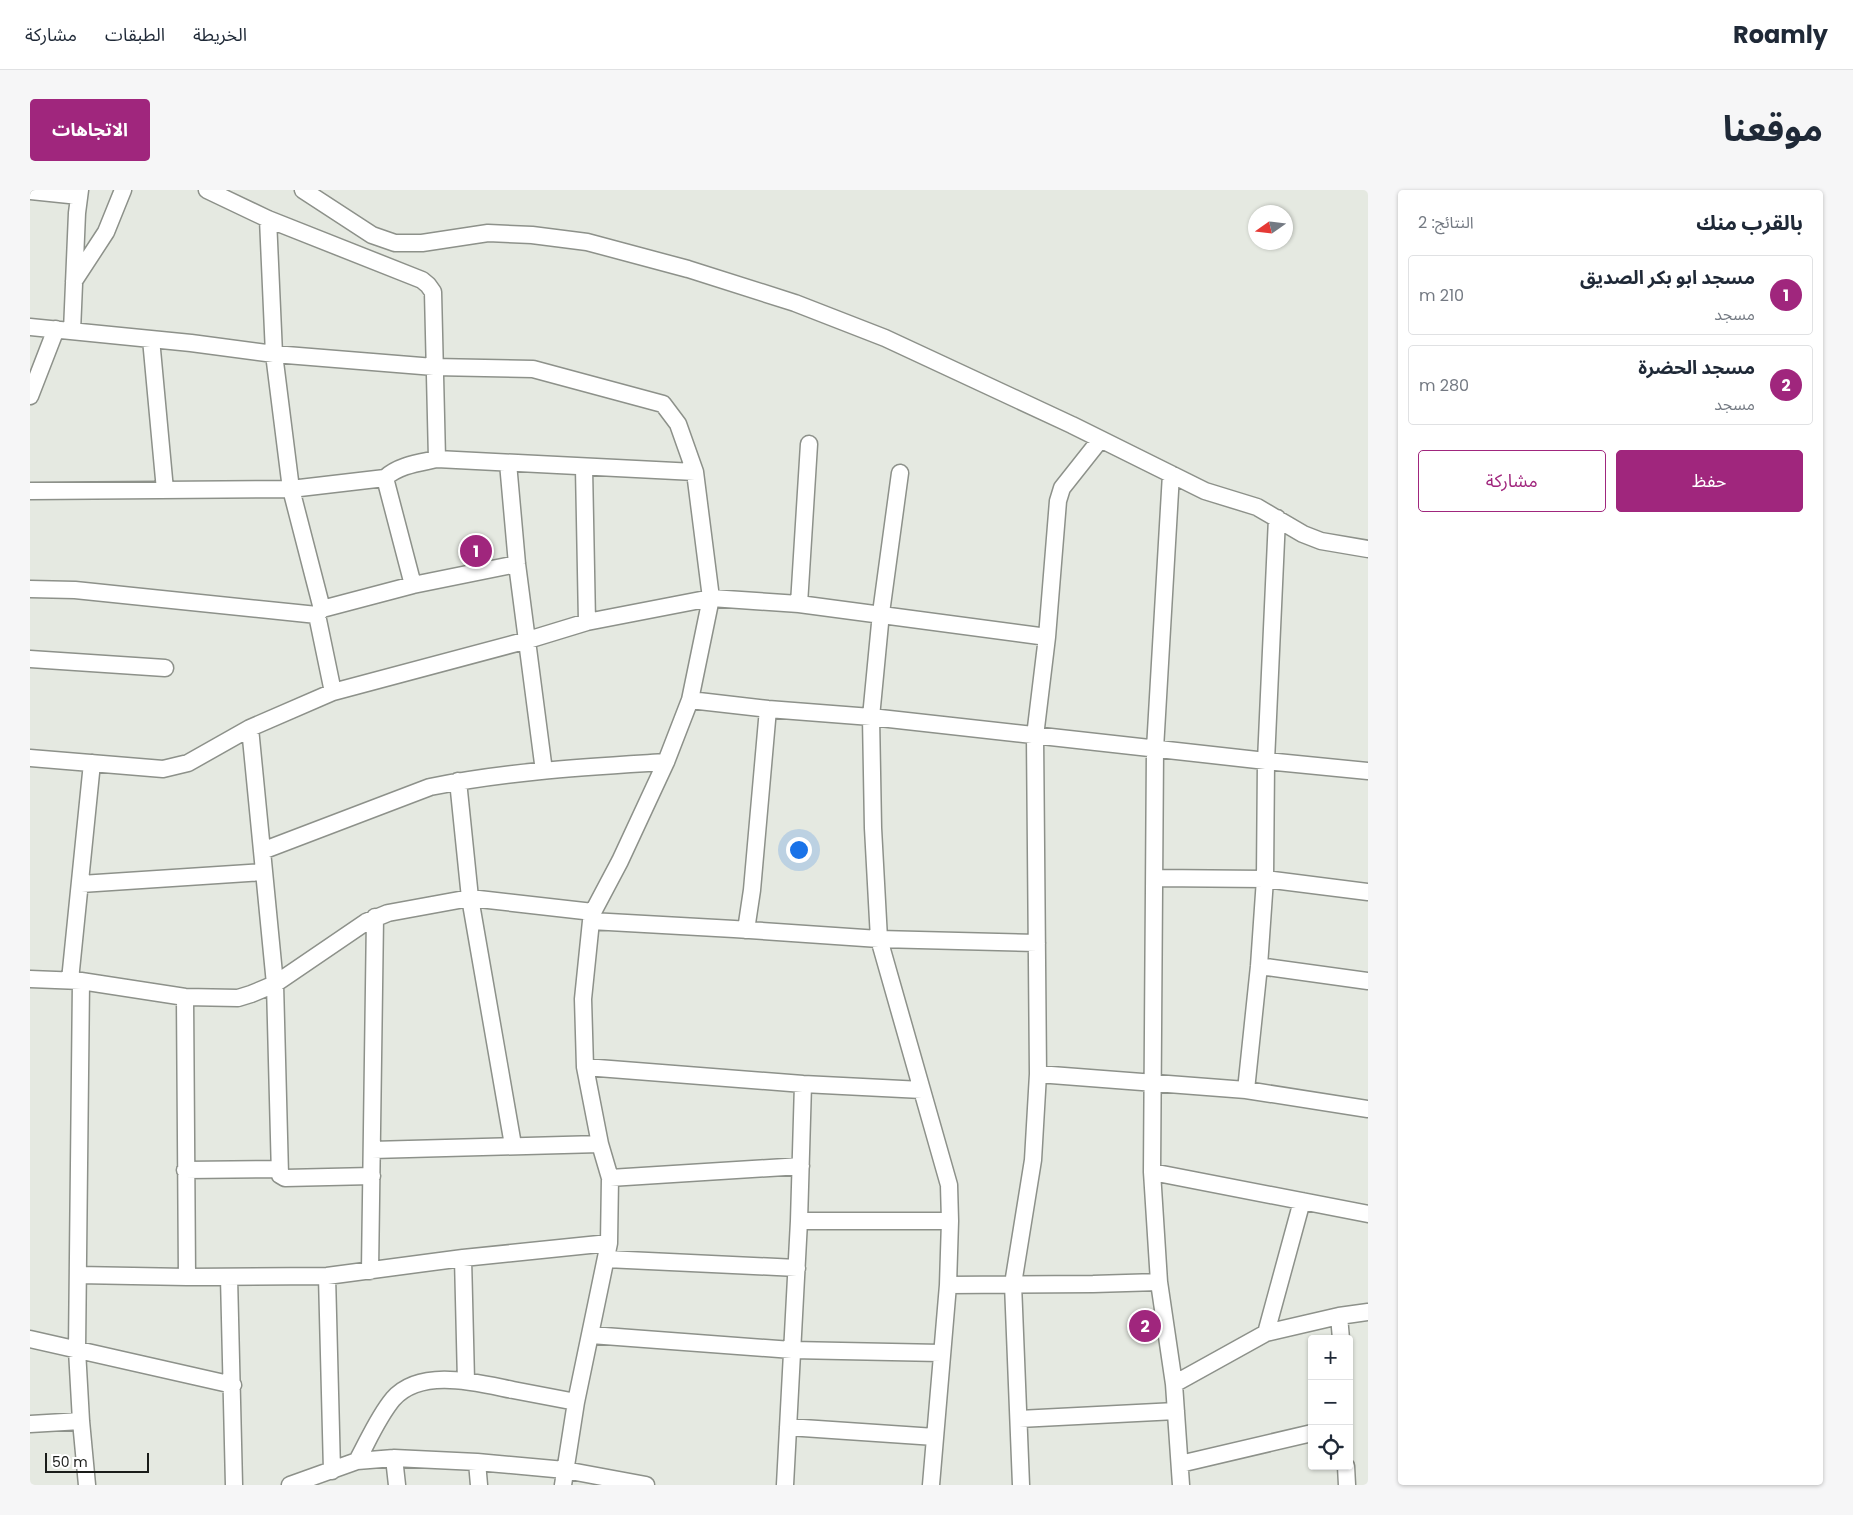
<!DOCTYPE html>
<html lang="ar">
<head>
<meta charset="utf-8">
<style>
  body { margin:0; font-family:Poppins,"Noto Sans Arabic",sans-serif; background:#f6f6f7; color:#1f2937; direction:rtl }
  .controls { position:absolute; right:15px; bottom:15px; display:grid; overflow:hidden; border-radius:5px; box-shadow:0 1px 4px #0004 }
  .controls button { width:45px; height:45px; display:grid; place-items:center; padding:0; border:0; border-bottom:1px solid #e0e1e3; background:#fff; color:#1f2937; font:25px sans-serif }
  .compass { position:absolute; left:1218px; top:15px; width:45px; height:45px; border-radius:50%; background:#fff; box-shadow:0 1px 4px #0004; rotate:256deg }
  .scale { position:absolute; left:15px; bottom:12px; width:104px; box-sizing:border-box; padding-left:5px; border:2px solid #1a1c19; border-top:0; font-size:14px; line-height:18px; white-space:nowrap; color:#1a1c19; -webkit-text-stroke:4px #fff; paint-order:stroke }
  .you { position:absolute; left:768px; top:659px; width:18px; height:18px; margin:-12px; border:4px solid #fff; border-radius:50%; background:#1a73e8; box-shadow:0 0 0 8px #1a73e833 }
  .badge { display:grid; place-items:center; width:32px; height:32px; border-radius:50%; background:#a0267d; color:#fff; font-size:16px; font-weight:700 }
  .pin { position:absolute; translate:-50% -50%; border:2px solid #fff; box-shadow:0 1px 5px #0006 }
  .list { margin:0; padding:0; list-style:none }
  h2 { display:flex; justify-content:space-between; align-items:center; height:65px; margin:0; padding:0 20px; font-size:21px }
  h2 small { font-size:16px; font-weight:400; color:#747a83 }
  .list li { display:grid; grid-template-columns:32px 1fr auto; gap:15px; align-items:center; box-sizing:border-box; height:80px; margin:0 10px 10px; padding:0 10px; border:1px solid #e0e1e3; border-radius:5px }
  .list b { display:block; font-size:19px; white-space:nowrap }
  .list p { margin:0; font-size:16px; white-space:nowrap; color:#747a83 }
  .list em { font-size:16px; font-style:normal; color:#747a83 }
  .actions { display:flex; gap:10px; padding:15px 20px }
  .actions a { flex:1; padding:11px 0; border:1px solid #a0267d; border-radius:5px; text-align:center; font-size:18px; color:#a0267d }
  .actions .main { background:#a0267d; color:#fff }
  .icon { flex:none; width:28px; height:28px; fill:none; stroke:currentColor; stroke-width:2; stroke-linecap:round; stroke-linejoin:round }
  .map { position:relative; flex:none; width:1338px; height:1295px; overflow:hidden; direction:ltr; border-radius:5px }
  header { display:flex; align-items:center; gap:30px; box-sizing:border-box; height:70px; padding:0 25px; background:#fff; border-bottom:1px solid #e0e1e3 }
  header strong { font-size:24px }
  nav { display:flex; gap:28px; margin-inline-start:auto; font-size:18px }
  .intro { display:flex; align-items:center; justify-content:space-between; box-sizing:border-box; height:120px; padding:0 30px }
  h1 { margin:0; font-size:35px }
  .button { padding:12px 22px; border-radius:5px; background:#a0267d; color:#fff; font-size:18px; font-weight:700 }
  main { display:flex; gap:30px; padding:0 30px }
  aside { flex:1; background:#fff; border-radius:5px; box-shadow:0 1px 4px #0004 }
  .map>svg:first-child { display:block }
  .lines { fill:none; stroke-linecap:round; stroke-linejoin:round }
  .minor-casing { stroke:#8d918a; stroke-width:19 }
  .minor { stroke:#fff; stroke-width:16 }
</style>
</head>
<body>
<header>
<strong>Roamly</strong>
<nav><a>الخريطة</a><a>الطبقات</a><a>مشاركة</a></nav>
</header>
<div class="intro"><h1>موقعنا</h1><a class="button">الاتجاهات</a></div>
<main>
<aside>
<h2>بالقرب منك<small>النتائج: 2</small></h2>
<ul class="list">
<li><span class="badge">1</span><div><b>مسجد ابو بكر الصديق</b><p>مسجد</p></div><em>210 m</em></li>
<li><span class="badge">2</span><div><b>مسجد الحضرة</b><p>مسجد</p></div><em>280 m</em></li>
</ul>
<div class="actions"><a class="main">حفظ</a><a>مشاركة</a></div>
</aside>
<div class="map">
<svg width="1338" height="1295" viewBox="0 0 1338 1295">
  <rect width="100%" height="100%" fill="#e5e9e1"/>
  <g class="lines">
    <defs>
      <path id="minor" d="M177,0L238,29L392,90L398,95L403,102L407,269
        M273,0L342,45L365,53H392L458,43L502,45L557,52L658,79L765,113L855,148L1042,235L1175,301L1227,317L1273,344L1291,351L1338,359
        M0,1L49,6
        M238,29L244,164L261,299L292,419L287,425L303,502
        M44,91L76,42L93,0
        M0,137L161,153L244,164L404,177L503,179L633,214L648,234L665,282L681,408L660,510L636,572L590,671L563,722L561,731L553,809L555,877L570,954L580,988L579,1053L546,1212L533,1295
        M42,141L47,23L50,0
        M121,149L135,300
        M0,206L26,139
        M478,273L487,374L514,581
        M554,278L557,432
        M870,283L851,423L841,527L843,638L849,749L919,995L920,1031L918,1095L901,1295
        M1141,284L1125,559L1122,982L1129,1092L1144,1194L1151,1295
        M355,288L383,395
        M0,301L261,299L355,288C369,275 389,273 407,269L665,282
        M0,399L45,400L287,425
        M769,414L779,254
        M292,419L383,395L487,374
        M0,469L135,478
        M660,510L738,519L841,527L1236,571L1338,581
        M220,538L245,794L250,985L255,988L342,986
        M0,568L133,579L158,573L220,538L303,502L498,450L557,432L681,408L769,414L1017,447
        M428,591L440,708L483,955
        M232,661L400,597C478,581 557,577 636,572
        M1125,688L1235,689L1338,702
        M51,694L233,682
        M561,731L704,739L849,749L1007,753
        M716,740L722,700L738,519
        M1229,776L1338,791
        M0,789L51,791L155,807L208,808L221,804L245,794L336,732L358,723L440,708L563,722
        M40,790L62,573
        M51,791L47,1160L51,1231L57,1295
        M155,807L157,1087
        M555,877L773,894L892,900
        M1008,884L1216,900L1338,919
        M1216,900L1229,776L1235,689L1236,571L1247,328
        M342,960L570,954
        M155,980L249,979
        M1122,982L1338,1024
        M580,988L771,976
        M769,1031H920
        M433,1068L436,1191
        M576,1069L767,1078
        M340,1081L345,727
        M48,1085L157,1087L297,1086L433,1068L579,1053
        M297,1086L302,1281
        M199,1087L204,1295
        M918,1095L1063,1094L1129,1092
        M1309,1126L1311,1149
        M1236,1143L1272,1011
        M561,1145L762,1160L911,1163
        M0,1149L203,1195
        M1144,1194L1236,1143L1309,1126L1338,1122
        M989,1229L1146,1221
        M0,1234L51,1231
        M758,1237L905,1247
        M364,1268L367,1295
        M327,1271C338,1251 348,1227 363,1209C391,1177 448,1193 483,1200C504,1204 525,1208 546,1212
        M447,1272L449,1295
        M1150,1274L1282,1243
        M1316,1276L1317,1295
        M260,1295L327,1271L364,1268L447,1272L535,1280L616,1295
        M755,1295L769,1031L773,894
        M991,1295L983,1094L1003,970L1008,884L1005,546L1017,447L1028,311L1032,298L1070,250"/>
    </defs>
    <use href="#minor" class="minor-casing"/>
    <use href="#minor" class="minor"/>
  </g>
</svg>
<div class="controls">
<button>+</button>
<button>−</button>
<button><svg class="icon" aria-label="locate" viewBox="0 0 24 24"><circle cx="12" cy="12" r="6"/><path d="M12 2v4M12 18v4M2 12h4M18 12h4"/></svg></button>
</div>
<svg class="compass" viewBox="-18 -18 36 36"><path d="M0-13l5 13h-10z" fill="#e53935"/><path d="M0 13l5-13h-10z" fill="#747a83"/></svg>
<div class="scale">50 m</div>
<div class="you"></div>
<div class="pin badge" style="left:446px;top:361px">1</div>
<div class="pin badge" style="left:1115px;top:1136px">2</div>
</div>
</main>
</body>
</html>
